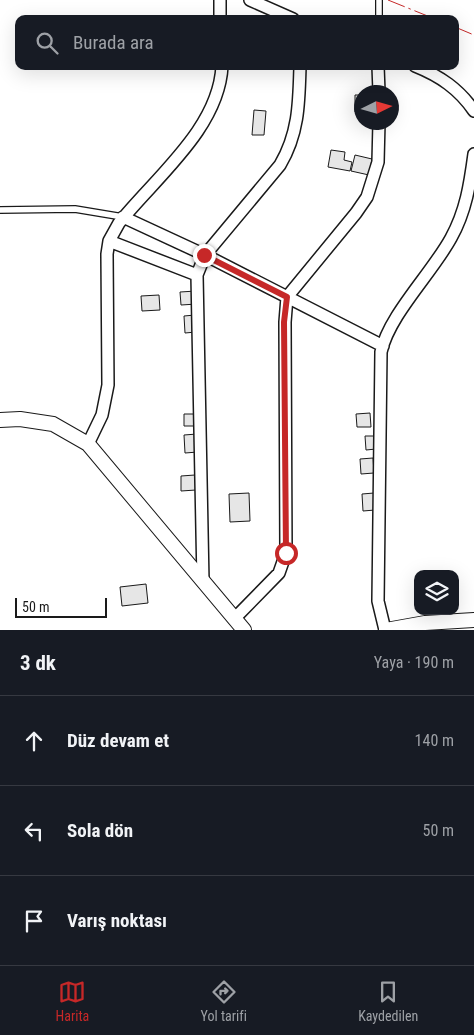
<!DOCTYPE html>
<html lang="tr">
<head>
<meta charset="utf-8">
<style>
  body { margin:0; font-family:"Roboto Condensed",sans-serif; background:#242831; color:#f1f3f6 }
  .controls { position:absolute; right:15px; bottom:15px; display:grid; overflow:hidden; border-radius:10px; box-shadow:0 5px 20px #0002 }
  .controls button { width:45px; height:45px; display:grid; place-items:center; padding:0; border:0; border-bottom:1px solid #363941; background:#171b24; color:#f1f3f6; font:25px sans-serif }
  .compass { position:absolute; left:354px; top:85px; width:45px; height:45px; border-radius:50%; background:#171b24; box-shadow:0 5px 20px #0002; rotate:85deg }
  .scale { position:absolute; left:15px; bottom:12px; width:92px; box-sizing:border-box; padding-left:5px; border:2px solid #1a1a1a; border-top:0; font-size:14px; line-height:18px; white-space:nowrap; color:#1a1a1a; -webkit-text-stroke:4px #fff; paint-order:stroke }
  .stop { position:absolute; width:15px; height:15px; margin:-11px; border:4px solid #c62828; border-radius:50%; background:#fff }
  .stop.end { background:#c62828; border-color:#fff; box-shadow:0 1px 5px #0008 }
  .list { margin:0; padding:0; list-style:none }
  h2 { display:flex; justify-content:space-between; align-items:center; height:65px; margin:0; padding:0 20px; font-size:21px }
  h2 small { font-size:16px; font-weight:400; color:#9ea1a6 }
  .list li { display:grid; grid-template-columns:32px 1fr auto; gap:15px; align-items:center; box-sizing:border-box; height:90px; padding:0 20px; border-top:1px solid #363941 }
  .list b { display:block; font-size:19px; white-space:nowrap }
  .list em { font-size:16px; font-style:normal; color:#9ea1a6 }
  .icon { flex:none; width:28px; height:28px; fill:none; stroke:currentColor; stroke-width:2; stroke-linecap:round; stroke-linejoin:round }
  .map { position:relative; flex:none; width:474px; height:630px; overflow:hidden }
  .search { position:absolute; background:#171b24; box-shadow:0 5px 20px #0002; left:15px; right:15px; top:15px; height:55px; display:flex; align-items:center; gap:12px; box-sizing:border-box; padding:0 18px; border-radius:10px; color:#9ea1a6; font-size:19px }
  .sheet { height:335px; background:#171b24 }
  nav { display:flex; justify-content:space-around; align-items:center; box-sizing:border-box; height:70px; border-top:1px solid #363941; background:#171b24; font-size:14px; color:#9ea1a6 }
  nav a { display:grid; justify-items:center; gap:2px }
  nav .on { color:#c62828 }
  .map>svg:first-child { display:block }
  .building { fill:#e6e6e6; stroke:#1a1a1a }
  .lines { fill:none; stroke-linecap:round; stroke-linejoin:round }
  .service-casing { stroke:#1a1a1a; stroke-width:8 }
  .minor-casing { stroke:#1a1a1a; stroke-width:14 }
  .tertiary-casing { stroke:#1a1a1a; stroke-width:16 }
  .service { stroke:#fff; stroke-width:5.5 }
  .minor { stroke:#fff; stroke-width:11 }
  .tertiary { stroke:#fff; stroke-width:14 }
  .power { stroke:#c62828; stroke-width:1; stroke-dasharray:18 4 2.5 4; stroke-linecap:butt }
  .route { stroke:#c62828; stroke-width:6 }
</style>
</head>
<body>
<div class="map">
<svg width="474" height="630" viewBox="0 0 474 630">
  <rect width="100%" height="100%" fill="#fff"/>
  <path class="building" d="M355,95H362V113L355,112Z
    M254,110L266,111L264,135H252Z
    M331,150L345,152L344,160L352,162L350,171L328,167Z
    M355,155L372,159L369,175L351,171Z
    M196,291L197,304L181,305L180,292Z
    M159,295L160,310L142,311L141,296Z
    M195,315L196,332L185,333L184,316Z
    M370,413L371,427H357L356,414Z
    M184,414H196V426H184Z
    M197,434L198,452L185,453L184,435Z
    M365,436H375L376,449L366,450Z
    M373,458L374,473L361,474L360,459Z
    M195,475L196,490L181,491V476Z
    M249,493L250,521L230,522L229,494Z
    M374,493L375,510L363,511L362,494Z
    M146,584L148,603L122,606L120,587Z"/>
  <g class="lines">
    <defs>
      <path id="service" d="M379,19V0
        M0,210L75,209L123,217"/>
      <path id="minor" d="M220,0V19
        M250,0L293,19
        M378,66L379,92
        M415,66C440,76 459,89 474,111
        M123,217L205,255L383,346
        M109,241L197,275
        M88,444L102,415L108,385L107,254L109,241L119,223C156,177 219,128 222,66
        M203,582L197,275L205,255L280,165C299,133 299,102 300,66
        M234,619L279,573L286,553L285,322L287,297L356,213L367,197L378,162L379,122
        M385,630L378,601L381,352C389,315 432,273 451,238C466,211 470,184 474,154"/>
      <path id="tertiary" d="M0,420L20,419L53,424L88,444L244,630
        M386,630L425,623L474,620"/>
    </defs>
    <use href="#service" class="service-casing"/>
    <use href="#minor" class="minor-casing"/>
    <use href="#tertiary" class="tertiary-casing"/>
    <use href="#service" class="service"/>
    <use href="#minor" class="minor"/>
    <use href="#tertiary" class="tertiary"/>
    <path class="power" d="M388,0L435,19
      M455,27L474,35"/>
  </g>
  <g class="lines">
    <path class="route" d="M204,255L287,297L284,322L286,553"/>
  </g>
</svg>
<div class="controls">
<button><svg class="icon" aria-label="layers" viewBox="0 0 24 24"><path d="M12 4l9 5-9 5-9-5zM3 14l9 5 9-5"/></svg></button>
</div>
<svg class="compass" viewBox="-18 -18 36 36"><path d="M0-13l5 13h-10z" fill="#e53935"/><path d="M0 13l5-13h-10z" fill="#9ea1a6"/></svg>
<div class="scale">50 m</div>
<div class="stop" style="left:286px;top:553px"></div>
<div class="stop end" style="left:204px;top:255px"></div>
<div class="search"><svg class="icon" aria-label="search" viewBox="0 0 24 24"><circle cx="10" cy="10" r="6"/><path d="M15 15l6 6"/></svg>Burada ara</div>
</div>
<section class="sheet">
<h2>3 dk<small>Yaya · 190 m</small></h2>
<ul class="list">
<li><svg class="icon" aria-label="ahead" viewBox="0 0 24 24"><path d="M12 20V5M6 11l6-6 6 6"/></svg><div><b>Düz devam et</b></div><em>140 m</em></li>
<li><svg class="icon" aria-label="left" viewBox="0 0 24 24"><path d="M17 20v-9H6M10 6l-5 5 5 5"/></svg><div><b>Sola dön</b></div><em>50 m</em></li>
<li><svg class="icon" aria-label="arrive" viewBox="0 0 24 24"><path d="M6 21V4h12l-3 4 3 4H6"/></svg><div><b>Varış noktası</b></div></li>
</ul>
</section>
<nav>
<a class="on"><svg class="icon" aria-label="map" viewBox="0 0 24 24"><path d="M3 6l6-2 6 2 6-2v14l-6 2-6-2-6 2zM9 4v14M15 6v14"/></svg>Harita</a>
<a><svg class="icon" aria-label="directions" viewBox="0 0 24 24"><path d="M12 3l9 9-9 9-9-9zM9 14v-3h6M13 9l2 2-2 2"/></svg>Yol tarifi</a>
<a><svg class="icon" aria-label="saved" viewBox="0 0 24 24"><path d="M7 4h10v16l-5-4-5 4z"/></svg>Kaydedilen</a>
</nav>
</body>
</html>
